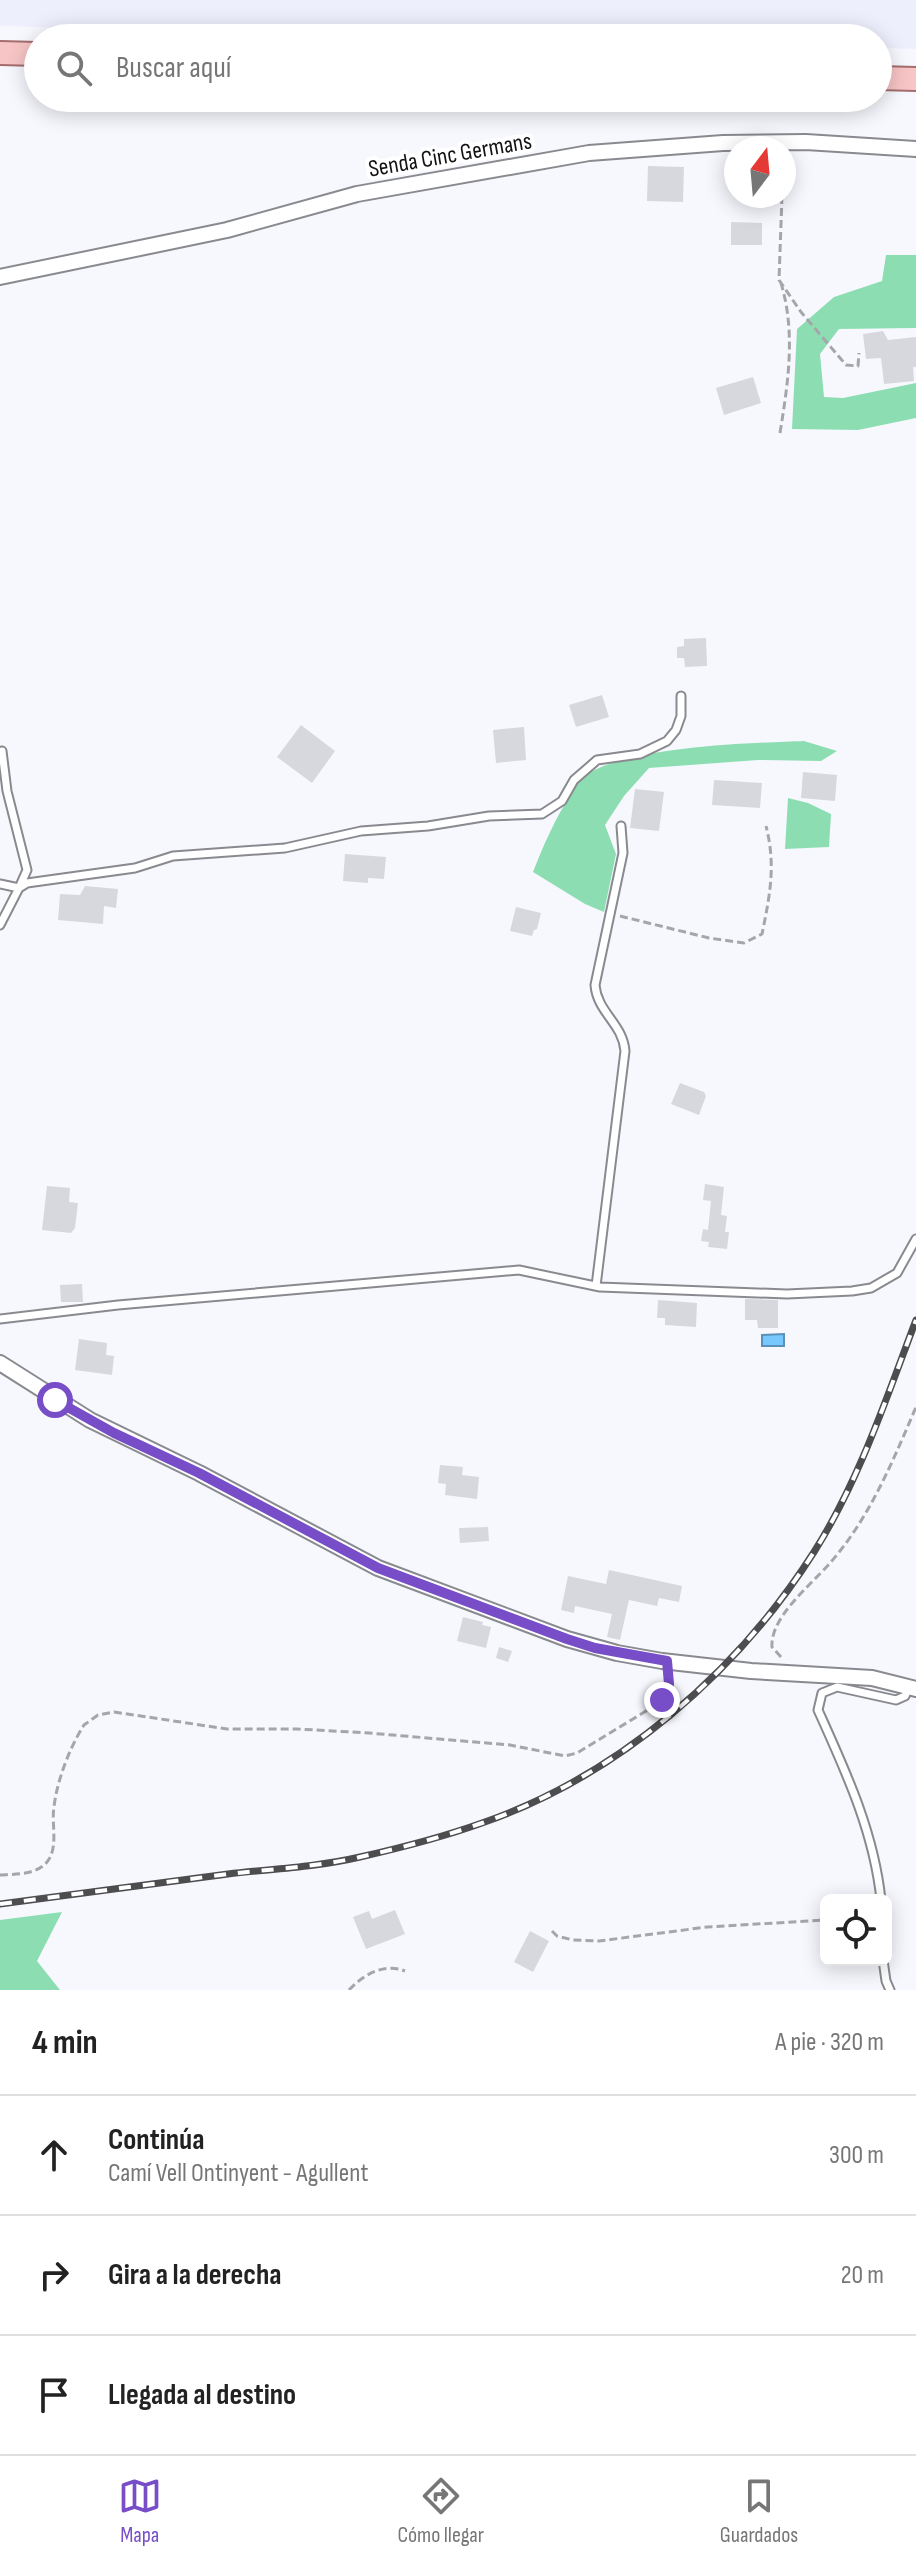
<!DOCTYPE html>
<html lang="es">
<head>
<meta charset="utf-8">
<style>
  body { margin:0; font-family:"Sofia Sans Condensed",sans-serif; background:#f2f2f2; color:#222 }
  .controls { position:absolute; right:24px; bottom:24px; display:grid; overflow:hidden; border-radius:12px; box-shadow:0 4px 20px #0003 }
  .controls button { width:72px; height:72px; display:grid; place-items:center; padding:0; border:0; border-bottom:2px solid #e0e0e0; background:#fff; color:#222; font:40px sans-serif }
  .compass { position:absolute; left:724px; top:136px; width:72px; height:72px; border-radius:50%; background:#fff; box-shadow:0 4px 20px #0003; rotate:16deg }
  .stop { position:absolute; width:24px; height:24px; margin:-18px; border:6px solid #774ec7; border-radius:50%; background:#fff }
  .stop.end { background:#774ec7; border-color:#fff; box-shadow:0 2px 8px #0008 }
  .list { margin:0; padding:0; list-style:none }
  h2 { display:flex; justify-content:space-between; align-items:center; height:104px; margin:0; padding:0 32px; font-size:34px }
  h2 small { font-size:26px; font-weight:400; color:#767676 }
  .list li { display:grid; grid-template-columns:52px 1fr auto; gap:24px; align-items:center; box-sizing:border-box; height:120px; padding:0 32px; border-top:2px solid #e0e0e0 }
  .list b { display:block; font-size:30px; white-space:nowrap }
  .list p { margin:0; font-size:26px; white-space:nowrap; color:#767676 }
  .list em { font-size:26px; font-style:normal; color:#767676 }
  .icon { flex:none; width:44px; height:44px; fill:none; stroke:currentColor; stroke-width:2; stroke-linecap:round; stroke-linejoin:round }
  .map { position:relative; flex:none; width:916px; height:1990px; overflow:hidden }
  .search { position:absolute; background:#fff; box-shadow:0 4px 20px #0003; left:24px; right:24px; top:24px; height:88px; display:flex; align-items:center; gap:20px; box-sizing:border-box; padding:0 28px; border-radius:44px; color:#767676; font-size:30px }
  .sheet { height:464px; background:#fff }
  nav { display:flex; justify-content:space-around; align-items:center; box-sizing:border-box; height:112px; border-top:2px solid #e0e0e0; background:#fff; font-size:22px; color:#767676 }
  nav a { display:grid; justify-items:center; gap:4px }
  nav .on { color:#774ec7 }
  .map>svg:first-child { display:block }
  .built { fill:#eeeffd }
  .green { fill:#8cdeb2 }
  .water { fill:#78c8fe; stroke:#5991b8; stroke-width:2 }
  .building { fill:#d7d8de }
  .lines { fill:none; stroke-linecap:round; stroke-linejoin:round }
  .service-casing { stroke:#898a8f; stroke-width:11 }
  .minor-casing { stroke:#898a8f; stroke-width:18 }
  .primary-casing { stroke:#a56d6f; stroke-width:26 }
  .path { stroke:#a5a5aa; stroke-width:3; stroke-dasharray:8 4; stroke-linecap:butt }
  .service { stroke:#fff; stroke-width:7 }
  .minor { stroke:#fff; stroke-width:14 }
  .primary { stroke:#f8c5c6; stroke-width:22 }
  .rail-casing { stroke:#4d4d50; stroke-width:7 }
  .rail { stroke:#fff; stroke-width:4; stroke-dasharray:12; stroke-linecap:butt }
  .route { stroke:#774ec7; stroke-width:10 }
  .labels { text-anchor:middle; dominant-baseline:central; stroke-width:8; stroke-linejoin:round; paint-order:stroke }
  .street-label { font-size:24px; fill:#121214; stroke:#fff }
</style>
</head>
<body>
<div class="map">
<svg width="916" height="1990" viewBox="0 0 916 1990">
  <rect width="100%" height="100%" fill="#f7f8fe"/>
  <path class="built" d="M0,0H916V49L878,48V38H494L0,26Z"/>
  <path class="green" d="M886,255H916V328L839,329L820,354L824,397L843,398L916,383V418L858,430L792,429L797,329L834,297L882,281Z
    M804,741L837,751L821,761L758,760L649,768L624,796L605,825L616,854L604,912L585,904L533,872C544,844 555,819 571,794C574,790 577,783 581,779C618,746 753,743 804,741Z
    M788,798L808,803L831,814L829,847L785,849Z
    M62,1912L37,1961L60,1990H0V1920Z"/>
  <path class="water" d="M784,1334V1346H762V1335Z"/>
  <path class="building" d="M648,166L684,167L683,202L647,201Z
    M731,222L762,223V245H731Z
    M883,331L888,340L916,337V367H913L914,381L884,384L881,358L866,359L863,334Z
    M753,377L761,403L724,415L716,388Z
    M706,638L707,666L685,667L684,658H677V647L684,646V639Z
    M602,695L609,717L576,727L569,705Z
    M301,725L335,751L312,783L277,757Z
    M524,727L526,760L496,763L493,730Z
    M803,772L837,775L835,801L801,798Z
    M714,780L762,783L760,808L712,805Z
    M635,789L664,792L659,831L630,828Z
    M345,854L386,857L384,879L368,878V883L343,881Z
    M85,886L118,889L116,908L104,906L103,924L58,920L60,894L80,895Z
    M516,907L541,913L537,929L534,930L532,936L510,931Z
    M680,1083L704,1092L706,1096L699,1115L671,1104Z
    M705,1184L724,1187L721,1215L727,1216L725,1232H729L727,1249L708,1247L709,1242L701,1241L703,1229L708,1230L711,1201L703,1200Z
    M47,1186L70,1188L69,1202L78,1203L75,1228L71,1233L42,1230Z
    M82,1284L83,1302H61L60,1285Z
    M745,1299L778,1300V1328H758L757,1320H745Z
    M658,1300L697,1303L696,1327L665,1325V1318H657Z
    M79,1339L107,1343L106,1355L114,1356L112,1375L75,1370Z
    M440,1465L463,1467L462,1475L479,1477L477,1499L445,1495L446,1484L438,1483Z
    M488,1527L489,1541L460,1543L459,1528Z
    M609,1570L682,1586L679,1602L659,1598L657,1606L629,1600L620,1640L607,1637L612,1614L575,1606L574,1613L561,1610L568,1576L606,1584Z
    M463,1617L483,1622L482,1625L491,1627L486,1648L457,1641Z
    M499,1647L512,1651L508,1662L496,1658Z
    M395,1910L405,1934L366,1949L353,1917L369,1911L372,1919Z
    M530,1931L549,1941L533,1972L514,1962Z"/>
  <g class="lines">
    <defs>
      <path id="service" d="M0,884L19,888L27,870L7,791L2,751
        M0,925L19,888L27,883L135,868L173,856L285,848L361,831L428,826L489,816L542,814L562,801L574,780L597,760L640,754L667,741L676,730L681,716V696
        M596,1286L625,1051C623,1024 597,1012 595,985L623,853L621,826
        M0,1319L118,1305L519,1270L600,1287L787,1294L852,1291L871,1288L897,1273L916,1239
        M881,1900C874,1832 846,1772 818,1710L822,1693L837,1687L896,1700L905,1696L909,1687
        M883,1960L886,1981L890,1990"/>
      <path id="minor" d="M0,277L227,230L357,194L589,153L723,143L806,142L916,149
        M0,1363L90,1420L199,1473L378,1568L567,1639L617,1653L662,1661L751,1671L872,1678L916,1689"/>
      <path id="primary" d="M0,53L38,54
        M878,78L916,79"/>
    </defs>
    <use href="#service" class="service-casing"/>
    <use href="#minor" class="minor-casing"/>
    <use href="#primary" class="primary-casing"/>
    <path class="path" d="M782,196L779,280L801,312L846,365L858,366L859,353
      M780,433C788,383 796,333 781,283
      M620,916L709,938L744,943L762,934C770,895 776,865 766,826
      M781,1657L772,1647C770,1617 811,1585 830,1563C869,1519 893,1461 916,1407
      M0,1875C16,1874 36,1875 47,1862C59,1847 51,1824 54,1807C57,1780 70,1747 84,1725L98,1715L114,1712L227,1729H297L369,1733L510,1745L565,1756L577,1753L656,1705L665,1696L669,1677
      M552,1931L557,1936L573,1940L599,1941L707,1927L826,1920
      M349,1990C364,1974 384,1963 405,1971"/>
    <use href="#service" class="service"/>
    <use href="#minor" class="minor"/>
    <use href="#primary" class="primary"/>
    <defs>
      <path id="rail" d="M0,1904C76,1894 152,1884 228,1874C271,1869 317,1867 360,1857C400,1848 443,1837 482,1823C618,1776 737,1673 814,1552C859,1481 886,1399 916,1320"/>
    </defs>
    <use href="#rail" class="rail-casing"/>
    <use href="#rail" class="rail"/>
  </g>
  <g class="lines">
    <path class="route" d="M55,1400L114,1433L199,1473L378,1568L567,1639L595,1648L667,1661L669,1684L662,1700"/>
  </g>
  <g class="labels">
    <g class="street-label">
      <text transform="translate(450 155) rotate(-10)">Senda Cinc Germans</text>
    </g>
  </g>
</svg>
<div class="controls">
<button><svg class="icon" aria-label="locate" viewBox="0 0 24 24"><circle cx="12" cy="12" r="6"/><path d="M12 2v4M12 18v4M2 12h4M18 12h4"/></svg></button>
</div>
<svg class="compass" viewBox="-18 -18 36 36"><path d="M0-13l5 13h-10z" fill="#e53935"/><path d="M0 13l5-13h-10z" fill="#767676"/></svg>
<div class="stop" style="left:55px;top:1400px"></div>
<div class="stop end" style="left:662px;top:1700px"></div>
<div class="search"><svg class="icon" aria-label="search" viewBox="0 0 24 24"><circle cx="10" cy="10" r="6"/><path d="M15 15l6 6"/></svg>Buscar aquí</div>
</div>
<section class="sheet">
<h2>4 min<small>A pie · 320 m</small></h2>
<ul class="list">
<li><svg class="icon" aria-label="ahead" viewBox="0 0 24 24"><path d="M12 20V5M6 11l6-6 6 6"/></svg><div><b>Continúa</b><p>Camí Vell Ontinyent - Agullent</p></div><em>300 m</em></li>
<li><svg class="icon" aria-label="right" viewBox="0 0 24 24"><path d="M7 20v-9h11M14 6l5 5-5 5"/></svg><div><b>Gira a la derecha</b></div><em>20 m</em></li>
<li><svg class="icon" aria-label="arrive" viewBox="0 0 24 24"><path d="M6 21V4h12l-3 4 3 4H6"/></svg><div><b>Llegada al destino</b></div></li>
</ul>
</section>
<nav>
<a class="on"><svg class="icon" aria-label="map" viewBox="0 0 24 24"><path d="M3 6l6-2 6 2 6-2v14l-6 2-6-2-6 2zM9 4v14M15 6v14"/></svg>Mapa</a>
<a><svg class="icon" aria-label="directions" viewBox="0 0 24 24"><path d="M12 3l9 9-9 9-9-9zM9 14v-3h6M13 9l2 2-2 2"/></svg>Cómo llegar</a>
<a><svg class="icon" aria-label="saved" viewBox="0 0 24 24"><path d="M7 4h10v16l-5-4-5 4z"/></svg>Guardados</a>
</nav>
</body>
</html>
